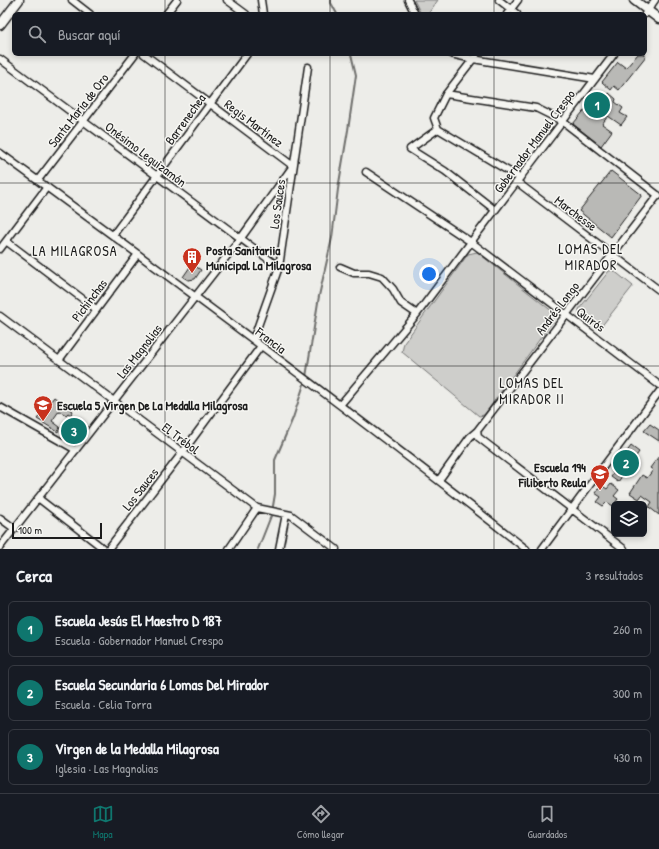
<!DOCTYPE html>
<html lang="es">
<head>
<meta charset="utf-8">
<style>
  body { margin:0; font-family:"Patrick Hand",sans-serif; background:#242831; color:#f1f3f6 }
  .controls { position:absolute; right:12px; bottom:12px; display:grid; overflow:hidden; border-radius:6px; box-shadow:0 2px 6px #0003 }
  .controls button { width:36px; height:36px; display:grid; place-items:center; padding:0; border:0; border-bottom:1px solid #363941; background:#171b24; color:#f1f3f6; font:20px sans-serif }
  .scale { position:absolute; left:12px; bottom:10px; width:90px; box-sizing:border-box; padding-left:4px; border:2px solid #1c1c1c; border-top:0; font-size:11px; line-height:14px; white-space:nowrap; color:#1c1c1c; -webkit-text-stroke:3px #f6f6f2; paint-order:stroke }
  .you { position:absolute; left:429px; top:274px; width:14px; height:14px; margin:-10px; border:3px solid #fff; border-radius:50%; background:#1a73e8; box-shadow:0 0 0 6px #1a73e833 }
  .badge { display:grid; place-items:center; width:26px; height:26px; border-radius:50%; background:#0f766e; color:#fff; font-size:13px; font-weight:700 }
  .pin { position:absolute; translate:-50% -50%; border:2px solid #fff; box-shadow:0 1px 4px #0006 }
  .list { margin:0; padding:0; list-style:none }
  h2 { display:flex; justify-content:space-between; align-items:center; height:52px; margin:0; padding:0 16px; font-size:17px }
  h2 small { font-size:13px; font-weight:400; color:#9ea1a6 }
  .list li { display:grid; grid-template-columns:26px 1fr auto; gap:12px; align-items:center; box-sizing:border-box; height:56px; margin:0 8px 8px; padding:0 8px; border:1px solid #363941; border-radius:6px }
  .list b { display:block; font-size:15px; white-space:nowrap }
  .list p { margin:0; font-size:13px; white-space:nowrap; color:#9ea1a6 }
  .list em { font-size:13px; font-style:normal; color:#9ea1a6 }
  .icon { flex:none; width:22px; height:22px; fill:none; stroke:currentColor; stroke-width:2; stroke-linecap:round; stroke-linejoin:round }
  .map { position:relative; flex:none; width:659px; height:549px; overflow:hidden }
  .search { position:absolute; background:#171b24; box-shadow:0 2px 6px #0003; left:12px; right:12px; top:12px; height:44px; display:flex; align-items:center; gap:10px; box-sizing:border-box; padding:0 14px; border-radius:6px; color:#9ea1a6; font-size:15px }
  .sheet { height:244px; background:#171b24 }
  nav { display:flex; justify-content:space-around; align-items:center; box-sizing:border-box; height:56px; border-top:1px solid #363941; background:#171b24; font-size:11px; color:#9ea1a6 }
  nav a { display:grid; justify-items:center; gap:2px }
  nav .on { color:#0f766e }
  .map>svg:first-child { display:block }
  .green { fill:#cececb; stroke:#757574 }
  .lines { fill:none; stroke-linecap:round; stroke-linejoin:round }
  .stream { stroke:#6f6f6d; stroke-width:2 }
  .building { fill:#b9b9b6; stroke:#1c1c1c }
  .minor-casing { stroke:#1c1c1c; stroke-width:9 }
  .major-casing { stroke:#1c1c1c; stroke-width:11 }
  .minor { stroke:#f6f6f2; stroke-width:6 }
  .major { stroke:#f6f6f2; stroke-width:8 }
  .grid { fill:none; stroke:#1c1c1c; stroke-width:1; stroke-opacity:0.55 }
  .labels { text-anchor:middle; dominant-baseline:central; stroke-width:3; stroke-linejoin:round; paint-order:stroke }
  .street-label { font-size:13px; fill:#1c1c1c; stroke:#f6f6f2 }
  .poi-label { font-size:13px; font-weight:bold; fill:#1c1c1c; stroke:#f6f6f2; text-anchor:start }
  .neighbourhood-label { font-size:14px; letter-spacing:1px; fill:#1c1c1c; stroke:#f6f6f2 }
</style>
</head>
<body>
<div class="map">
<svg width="659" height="549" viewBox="0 0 659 549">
  <rect width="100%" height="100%" fill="#edede9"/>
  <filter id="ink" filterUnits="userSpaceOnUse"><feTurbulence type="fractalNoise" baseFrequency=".025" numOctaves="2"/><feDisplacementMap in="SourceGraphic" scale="8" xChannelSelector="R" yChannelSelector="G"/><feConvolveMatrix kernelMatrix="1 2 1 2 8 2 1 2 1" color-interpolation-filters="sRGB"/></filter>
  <g filter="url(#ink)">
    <path class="green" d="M414,0H438L428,14H421Z
      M477,252L553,312V321L484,415L479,416L402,352L404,343L468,254Z
      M613,270L633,286L600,328L579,313V309L609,271Z"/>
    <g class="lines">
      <path class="stream" d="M331,0V3L337,14
        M306,377L319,296L332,238L338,189L348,130L356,75L351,54
        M273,506L275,494V460L293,418L305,381
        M258,549L271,516"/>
    </g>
    <path class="building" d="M638,54H643L646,56L619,90L614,86L611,90L602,82L618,62L626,68Z
      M609,93L616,99L615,102L623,108L620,113L627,117L621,125L608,116L602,124L612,131L601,146L573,124L597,95L604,100Z
      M611,171L642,195L611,237L579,211Z
      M192,264L201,270L195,279L188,280L183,277Z
      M54,397L73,411L71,415L68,413L66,415L59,411L52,421L60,427L58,432L37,419Z
      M75,419L85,428L75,438L71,439L64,434Z
      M650,424L659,430V441L644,431Z
      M631,446L639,452L618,482L611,477L614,473L612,472Z
      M659,456V515L649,507L652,502L642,495L639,499L630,493L642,475L647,478L653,470L650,468Z
      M611,484L619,490L614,496L618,499L613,506L607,502L603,506L597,502L601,497L595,493L601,485L607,489Z"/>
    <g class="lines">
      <defs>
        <path id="minor" d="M72,0L90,14
          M227,0L246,14
          M261,0L263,14
          M408,0L415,14
          M499,0L517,14
          M166,14L177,0
          M507,14L518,0
          M645,14L655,0
          M451,54L473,59L595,79
          M477,54L446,94L434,118L438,129L520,178
          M0,59L279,267
          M446,94L536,108L562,121L659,196
          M438,129L410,149L445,171L495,210
          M0,153C177,282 354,413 526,549
          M366,172L471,242L659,385
          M38,180L135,54
          M517,182L659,290
          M113,235L247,54
          M6,241L96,309
          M0,249L47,187
          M340,267L354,273H369L382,277L393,289L401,303L417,314
          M0,316L257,508L291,515L336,549
          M253,340L279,267L308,67
          M59,360L138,254
          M340,405L417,314L471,242L614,54
          M0,407L76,450
          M477,431L478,437L624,549
          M439,480L470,437L477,431L658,195
          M38,498L104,549
          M0,518L15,529
          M0,547L241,238L293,166L144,54
          M108,549L182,453L261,346
          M229,549L257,508
          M279,549L286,514
          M542,549L659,392"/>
        <path id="major" d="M634,0L659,19
          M0,25L19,0"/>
      </defs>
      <use href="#minor" class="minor-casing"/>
      <use href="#major" class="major-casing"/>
      <use href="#minor" class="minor"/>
      <use href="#major" class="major"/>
    </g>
  </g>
  <path class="grid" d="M165,0V14M330,0V14M494,0V14M165,54V549M330,54V549M494,54V549M0,183H659M0,366H659"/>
  <defs>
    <symbol id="building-pin" viewBox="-11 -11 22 30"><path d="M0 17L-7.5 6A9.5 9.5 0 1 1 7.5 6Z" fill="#c8321e" stroke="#f6f6f2"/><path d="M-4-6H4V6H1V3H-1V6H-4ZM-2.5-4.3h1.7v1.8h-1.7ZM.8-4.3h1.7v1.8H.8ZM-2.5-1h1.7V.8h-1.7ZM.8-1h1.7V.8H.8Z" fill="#fff"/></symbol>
    <symbol id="school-pin" viewBox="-11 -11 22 30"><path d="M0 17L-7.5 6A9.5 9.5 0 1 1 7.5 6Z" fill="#c8321e" stroke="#f6f6f2"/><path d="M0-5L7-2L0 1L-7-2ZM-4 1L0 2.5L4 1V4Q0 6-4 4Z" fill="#fff"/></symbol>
  </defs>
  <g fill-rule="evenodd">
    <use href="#building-pin" x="181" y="246" width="22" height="30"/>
    <use href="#school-pin" x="32" y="394" width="22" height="30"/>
    <use href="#school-pin" x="589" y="463" width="22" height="30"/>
  </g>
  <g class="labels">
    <g class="street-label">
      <text transform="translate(78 110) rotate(-52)">Santa María de Oro</text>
      <text transform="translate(185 119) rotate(-54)">Barrenechea</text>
      <text transform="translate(254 123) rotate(37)">Regis Martínez</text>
      <text transform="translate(534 141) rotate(-53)">Gobernador Manuel Crespo</text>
      <text transform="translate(146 154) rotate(37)">Onésimo Leguizamón</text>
      <text transform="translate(277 204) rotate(-82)">Los Sauces</text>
      <text transform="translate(576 213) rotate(37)">Marchesse</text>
      <text transform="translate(89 300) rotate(-53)">Pichinchas</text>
      <text transform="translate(557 308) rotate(-53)">Andrés Longo</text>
      <text transform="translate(591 319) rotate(37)">Quirós</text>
      <text transform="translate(271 340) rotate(37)">Francia</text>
      <text transform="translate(139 351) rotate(-52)">Las Magnolias</text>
      <text transform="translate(181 438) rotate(37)">El Trébol</text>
      <text transform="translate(140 489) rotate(-52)">Los Sauces</text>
    </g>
    <g class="poi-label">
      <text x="206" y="250">Posta Sanitariia<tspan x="206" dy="15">Municipal La Milagrosa</tspan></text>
      <text x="57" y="405">Escuela 5 Virgen De La Medalla Milagrosa</text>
      <text x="586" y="467" text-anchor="end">Escuela 194<tspan x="586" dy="15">Filiberto Reula</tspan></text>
    </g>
    <g class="neighbourhood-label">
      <text x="591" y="248">LOMAS DEL<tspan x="591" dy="16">MIRADOR</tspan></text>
      <text x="75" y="250">LA MILAGROSA</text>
      <text x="532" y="382">LOMAS DEL<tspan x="532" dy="16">MIRADOR II</tspan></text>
    </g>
  </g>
</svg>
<div class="controls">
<button><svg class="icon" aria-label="layers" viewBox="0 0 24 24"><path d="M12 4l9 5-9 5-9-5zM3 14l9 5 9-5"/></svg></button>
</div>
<div class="scale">100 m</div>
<div class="you"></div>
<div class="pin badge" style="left:597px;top:105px">1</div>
<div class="pin badge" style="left:626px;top:463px">2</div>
<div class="pin badge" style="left:74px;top:431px">3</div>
<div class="search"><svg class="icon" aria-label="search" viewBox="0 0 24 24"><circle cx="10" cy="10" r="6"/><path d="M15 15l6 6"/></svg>Buscar aquí</div>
</div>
<section class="sheet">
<h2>Cerca<small>3 resultados</small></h2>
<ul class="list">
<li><span class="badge">1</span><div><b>Escuela Jesús El Maestro D 187</b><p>Escuela · Gobernador Manuel Crespo</p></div><em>260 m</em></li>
<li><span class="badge">2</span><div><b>Escuela Secundaria 6 Lomas Del Mirador</b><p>Escuela · Celia Torra</p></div><em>300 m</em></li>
<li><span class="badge">3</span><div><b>Virgen de la Medalla Milagrosa</b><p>Iglesia · Las Magnolias</p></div><em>430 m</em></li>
</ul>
</section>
<nav>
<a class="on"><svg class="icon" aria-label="map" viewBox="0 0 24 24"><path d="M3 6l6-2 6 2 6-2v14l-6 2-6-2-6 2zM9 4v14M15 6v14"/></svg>Mapa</a>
<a><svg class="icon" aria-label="directions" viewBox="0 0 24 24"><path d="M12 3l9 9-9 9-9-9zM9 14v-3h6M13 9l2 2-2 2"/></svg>Cómo llegar</a>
<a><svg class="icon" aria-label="saved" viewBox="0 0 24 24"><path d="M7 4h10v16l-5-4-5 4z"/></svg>Guardados</a>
</nav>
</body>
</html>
